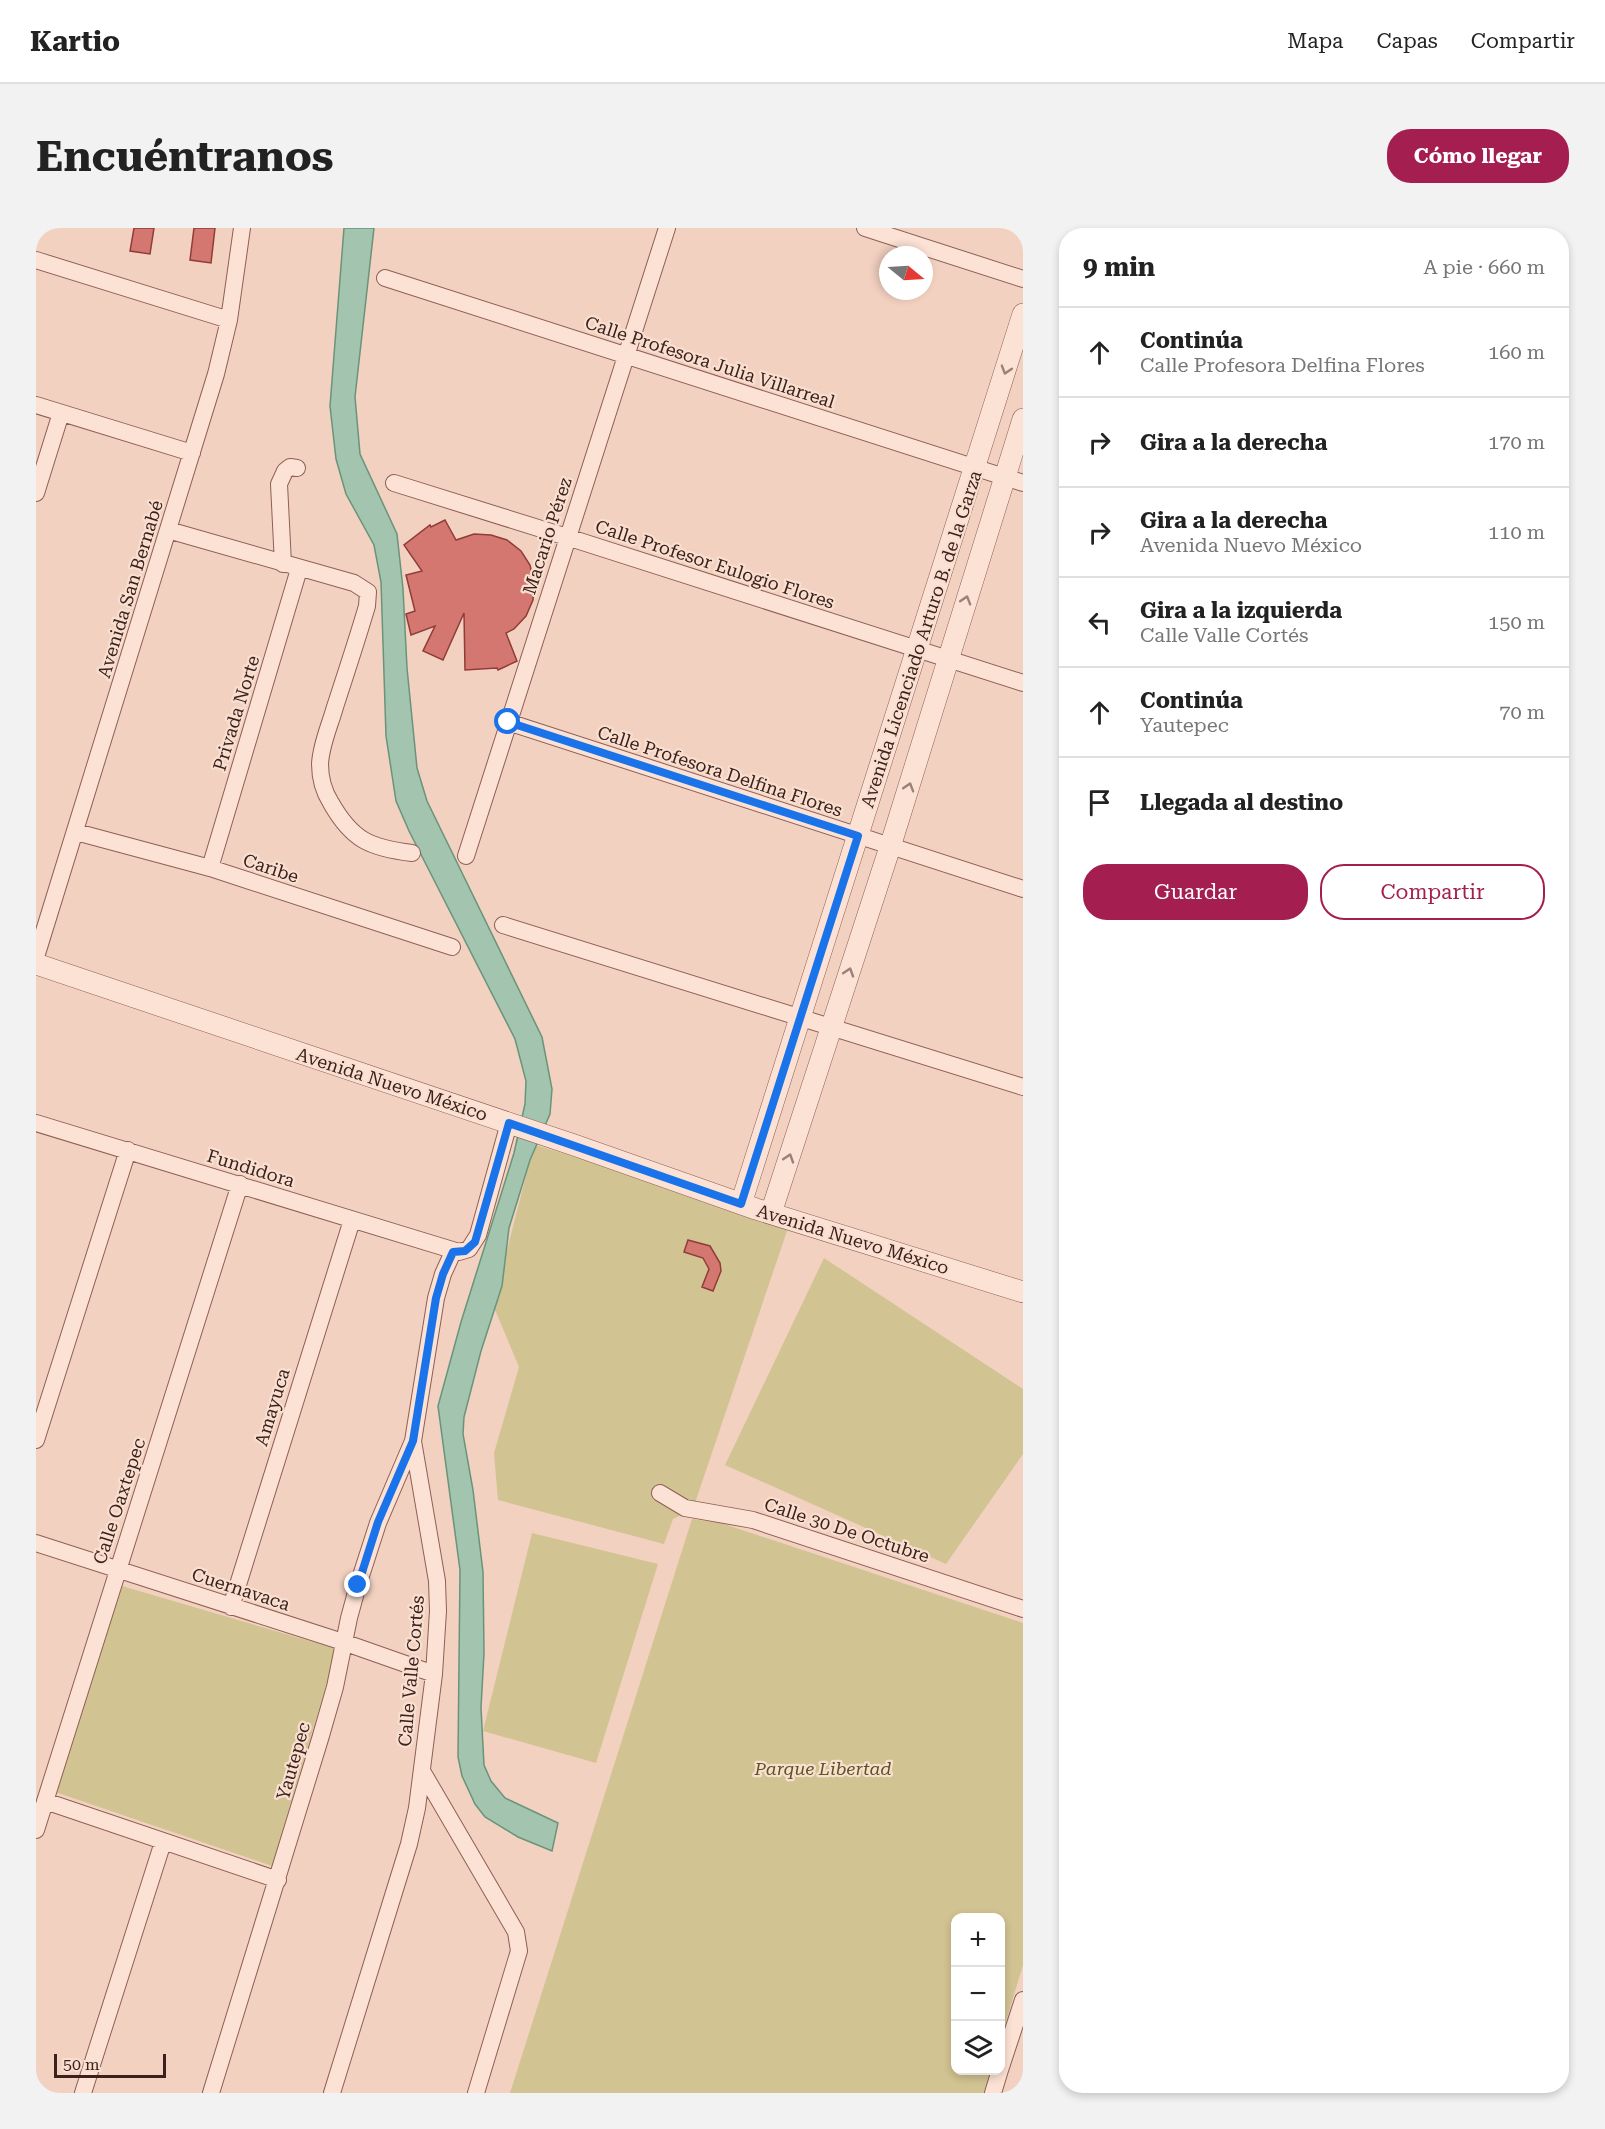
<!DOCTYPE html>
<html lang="es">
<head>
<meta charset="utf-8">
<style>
  body { margin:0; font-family:"Roboto Serif",serif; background:#f2f2f2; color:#222 }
  .controls { position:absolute; right:18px; bottom:18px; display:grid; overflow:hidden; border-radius:12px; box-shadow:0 3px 9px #0003 }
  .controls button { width:54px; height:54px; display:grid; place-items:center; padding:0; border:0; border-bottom:2px solid #e0e0e0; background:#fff; color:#222; font:30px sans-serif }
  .compass { position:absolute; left:843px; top:18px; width:54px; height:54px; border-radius:50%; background:#fff; box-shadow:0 3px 9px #0003; rotate:108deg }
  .scale { position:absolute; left:18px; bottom:15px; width:112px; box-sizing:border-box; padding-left:6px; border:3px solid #3c201c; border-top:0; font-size:16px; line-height:21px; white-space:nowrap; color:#3c201c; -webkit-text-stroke:4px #f9dfd0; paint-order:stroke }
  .stop { position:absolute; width:18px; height:18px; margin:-14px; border:4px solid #1a73e8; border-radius:50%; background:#fff }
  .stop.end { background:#1a73e8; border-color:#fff; box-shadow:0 2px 6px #0008 }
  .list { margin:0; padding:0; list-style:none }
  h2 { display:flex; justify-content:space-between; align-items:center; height:78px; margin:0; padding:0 24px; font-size:26px }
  h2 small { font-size:20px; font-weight:400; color:#767676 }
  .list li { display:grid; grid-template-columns:39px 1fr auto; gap:18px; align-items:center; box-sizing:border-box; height:90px; padding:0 24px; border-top:2px solid #e0e0e0 }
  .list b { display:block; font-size:22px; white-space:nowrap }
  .list p { margin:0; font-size:20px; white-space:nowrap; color:#767676 }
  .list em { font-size:20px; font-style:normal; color:#767676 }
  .actions { display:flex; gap:12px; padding:18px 24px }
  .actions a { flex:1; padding:14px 0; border:2px solid #a41e4f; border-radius:24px; text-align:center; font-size:21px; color:#a41e4f }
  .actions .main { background:#a41e4f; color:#fff }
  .icon { flex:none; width:33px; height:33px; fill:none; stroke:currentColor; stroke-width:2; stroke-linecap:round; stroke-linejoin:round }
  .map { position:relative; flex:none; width:987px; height:1865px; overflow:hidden; border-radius:24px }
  header { display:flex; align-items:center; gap:36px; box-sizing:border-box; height:84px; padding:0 30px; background:#fff; border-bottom:2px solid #e0e0e0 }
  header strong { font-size:28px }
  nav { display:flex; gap:33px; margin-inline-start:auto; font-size:21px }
  .intro { display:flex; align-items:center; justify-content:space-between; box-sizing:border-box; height:144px; padding:0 36px }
  h1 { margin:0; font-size:42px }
  .button { padding:15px 27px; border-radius:24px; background:#a41e4f; color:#fff; font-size:21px; font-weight:700 }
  main { display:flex; gap:36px; padding:0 36px }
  aside { flex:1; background:#fff; border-radius:24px; box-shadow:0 3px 9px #0003 }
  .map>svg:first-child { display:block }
  .green { fill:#d2c392 }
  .water { fill:#a3c4af; stroke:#69947a; stroke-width:1.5 }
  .building { fill:#d57771; stroke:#903c38; stroke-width:1.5 }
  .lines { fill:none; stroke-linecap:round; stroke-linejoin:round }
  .minor-casing { stroke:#8e5f55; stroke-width:18 }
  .tertiary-casing { stroke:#8e5f55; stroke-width:22 }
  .minor { stroke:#fce2d4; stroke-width:16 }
  .tertiary { stroke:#fce2d4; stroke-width:21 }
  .oneway { stroke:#9c8178 }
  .route { stroke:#1a73e8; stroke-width:8 }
  .labels { text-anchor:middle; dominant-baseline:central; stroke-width:4.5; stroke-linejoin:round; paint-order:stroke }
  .street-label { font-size:18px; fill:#3c201c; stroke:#f9dfd0 }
  .park-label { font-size:18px; font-style:italic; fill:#5b5520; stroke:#f9dfd0 }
</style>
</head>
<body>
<header>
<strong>Kartio</strong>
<nav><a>Mapa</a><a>Capas</a><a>Compartir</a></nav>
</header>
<div class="intro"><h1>Encuéntranos</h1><a class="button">Cómo llegar</a></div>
<main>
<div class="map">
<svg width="987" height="1865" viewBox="0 0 987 1865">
  <rect width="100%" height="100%" fill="#f3d1c0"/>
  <path class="green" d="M496,916L754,994L657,1281L637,1291L628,1316L462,1272L458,1225L483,1139L457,1077L494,932Z
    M788,1030L987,1161V1226L910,1336L689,1237Z
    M656,1291L685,1295L987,1395V1737L965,1810L964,1690H920V1842L955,1843L948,1865H474Z
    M496,1305L622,1336L560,1535L447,1503Z
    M86,1358L301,1421L236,1638L19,1564Z"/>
  <path class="water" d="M308,0H338L319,169L324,226L361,306L367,361L371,440L381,540L391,573L506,809L516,861L514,886L494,932L473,1000L466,1058L445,1123L428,1189L427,1206L437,1262L447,1344L448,1425L445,1480L448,1537L455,1553L469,1570L522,1595L516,1623L482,1609L449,1589L439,1576L426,1548L422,1529L424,1342L402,1178L425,1094L478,925L489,876L490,853L479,811L373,603L360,573L350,508L345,354L338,317L310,266L300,231L294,178Z"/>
  <path class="building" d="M98,0H118L114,26L94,23Z
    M158,0H179L175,35L154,32Z
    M409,292L420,312L438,306L455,307L471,312L485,323L494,337L498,354L497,372L490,388L478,401L470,405L481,433L462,442L461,440L429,442L428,385L407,432L387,423L399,398L375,407L370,386L379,383L370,347L386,343L368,317L394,297L395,299Z
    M652,1012L674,1018L684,1035L685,1043L677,1063L666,1059L673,1041L667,1030L648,1024Z"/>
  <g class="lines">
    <defs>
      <path id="minor" d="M829,0L987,51
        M0,32L193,92
        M349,50L987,255
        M0,177L156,225
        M358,255L531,309L987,455
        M0,265L25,185
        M132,302L318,355L332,364L331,378C321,412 310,445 299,479C294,497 285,516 284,536C284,549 288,564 295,575C316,612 334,620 376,625
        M247,336L243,256L249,243L254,239L261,240
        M472,494L987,661
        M40,604L174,640L416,719
        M430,628L631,0
        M174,640L263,341
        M467,697L987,859
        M0,729L180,146L193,92L206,0
        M0,895L423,1024L433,1021L442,1007L473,895
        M0,1212L92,922
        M624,1265L649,1280L717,1292L987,1381
        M0,1315L307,1414L398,1446
        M195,1379L316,992
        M386,1543L480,1704L483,1723L440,1865
        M9,1573L242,1652
        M0,1602L204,956
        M964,1842L987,1772
        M47,1865L127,1614
        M175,1865L284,1511L299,1459L313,1390L322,1357L342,1295L377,1213
        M296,1865L373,1616L381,1580L398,1446L402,1383L401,1353L377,1213L400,1070L407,1046L417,1024
        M957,1865L964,1842"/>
      <path id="tertiary" d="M0,736L541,918L720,981L987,1064
        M705,976L987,86
        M735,985L854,619L987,191"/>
    </defs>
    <use href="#minor" class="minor-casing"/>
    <use href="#tertiary" class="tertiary-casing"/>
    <use href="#minor" class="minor"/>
    <use href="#tertiary" class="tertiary"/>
  </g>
  <defs><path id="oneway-chevron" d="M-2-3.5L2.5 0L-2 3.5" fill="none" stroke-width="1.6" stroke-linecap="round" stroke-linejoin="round" transform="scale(1.5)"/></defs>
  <g class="oneway">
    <use href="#oneway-chevron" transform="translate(970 142) rotate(107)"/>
    <use href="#oneway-chevron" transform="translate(930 372) rotate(-73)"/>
    <use href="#oneway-chevron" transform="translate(873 559) rotate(-73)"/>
    <use href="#oneway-chevron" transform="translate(813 744) rotate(-72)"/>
    <use href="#oneway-chevron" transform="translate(753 930) rotate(-72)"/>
  </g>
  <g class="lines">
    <path class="route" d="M322,1357L342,1294L377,1213L400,1070L407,1046L417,1024L429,1023L439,1014L473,895L705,976L822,608L472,494"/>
  </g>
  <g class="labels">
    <g class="street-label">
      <text transform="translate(674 134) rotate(18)">Calle Profesora Julia Villarreal</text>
      <text transform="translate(511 308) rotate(-72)">Macario Pérez</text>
      <text transform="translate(679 336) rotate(18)">Calle Profesor Eulogio Flores</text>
      <text transform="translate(94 361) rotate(-73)">Avenida San Bernabé</text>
      <text transform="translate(885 411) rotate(-72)">Avenida Licenciado Arturo B. de la Garza</text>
      <text transform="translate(200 485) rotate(-73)">Privada Norte</text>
      <text transform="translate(684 543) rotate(18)">Calle Profesora Delfina Flores</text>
      <text transform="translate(235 640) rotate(18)">Caribe</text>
      <text transform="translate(356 856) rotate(18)">Avenida Nuevo México</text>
      <text transform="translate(215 940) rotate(17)">Fundidora</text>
      <text transform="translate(817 1011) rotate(17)">Avenida Nuevo México</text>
      <text transform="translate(236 1179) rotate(-73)">Amayuca</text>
      <text transform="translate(83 1273) rotate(-72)">Calle Oaxtepec</text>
      <text transform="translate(811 1302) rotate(18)">Calle 30 De Octubre</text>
      <text transform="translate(205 1361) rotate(18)">Cuernavaca</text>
      <text transform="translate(375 1443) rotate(-85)">Calle Valle Cortés</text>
      <text transform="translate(257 1533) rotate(-74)">Yautepec</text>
    </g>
    <g class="park-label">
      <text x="787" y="1540">Parque Libertad</text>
    </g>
  </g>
</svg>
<div class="controls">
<button>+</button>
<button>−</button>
<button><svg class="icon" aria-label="layers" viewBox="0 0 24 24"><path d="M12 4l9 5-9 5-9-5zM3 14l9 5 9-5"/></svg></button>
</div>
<svg class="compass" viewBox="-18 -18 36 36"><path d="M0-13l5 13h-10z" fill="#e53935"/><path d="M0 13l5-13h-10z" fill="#767676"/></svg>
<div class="scale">50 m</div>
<div class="stop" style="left:472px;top:494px"></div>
<div class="stop end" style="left:322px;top:1357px"></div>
</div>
<aside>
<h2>9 min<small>A pie · 660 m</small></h2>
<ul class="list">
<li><svg class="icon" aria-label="ahead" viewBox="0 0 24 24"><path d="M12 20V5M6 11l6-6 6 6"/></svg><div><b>Continúa</b><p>Calle Profesora Delfina Flores</p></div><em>160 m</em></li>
<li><svg class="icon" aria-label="right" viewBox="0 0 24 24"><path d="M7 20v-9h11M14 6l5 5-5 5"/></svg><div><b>Gira a la derecha</b></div><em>170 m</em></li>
<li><svg class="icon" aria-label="right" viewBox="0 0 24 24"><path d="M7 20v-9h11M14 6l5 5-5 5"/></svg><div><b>Gira a la derecha</b><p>Avenida Nuevo México</p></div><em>110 m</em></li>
<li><svg class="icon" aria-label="left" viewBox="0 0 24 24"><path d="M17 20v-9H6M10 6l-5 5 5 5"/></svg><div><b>Gira a la izquierda</b><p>Calle Valle Cortés</p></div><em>150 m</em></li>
<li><svg class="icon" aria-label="ahead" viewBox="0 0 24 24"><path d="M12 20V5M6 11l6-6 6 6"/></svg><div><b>Continúa</b><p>Yautepec</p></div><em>70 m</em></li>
<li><svg class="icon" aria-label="arrive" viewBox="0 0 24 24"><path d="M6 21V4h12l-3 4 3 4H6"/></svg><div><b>Llegada al destino</b></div></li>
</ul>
<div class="actions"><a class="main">Guardar</a><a>Compartir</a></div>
</aside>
</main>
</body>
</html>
